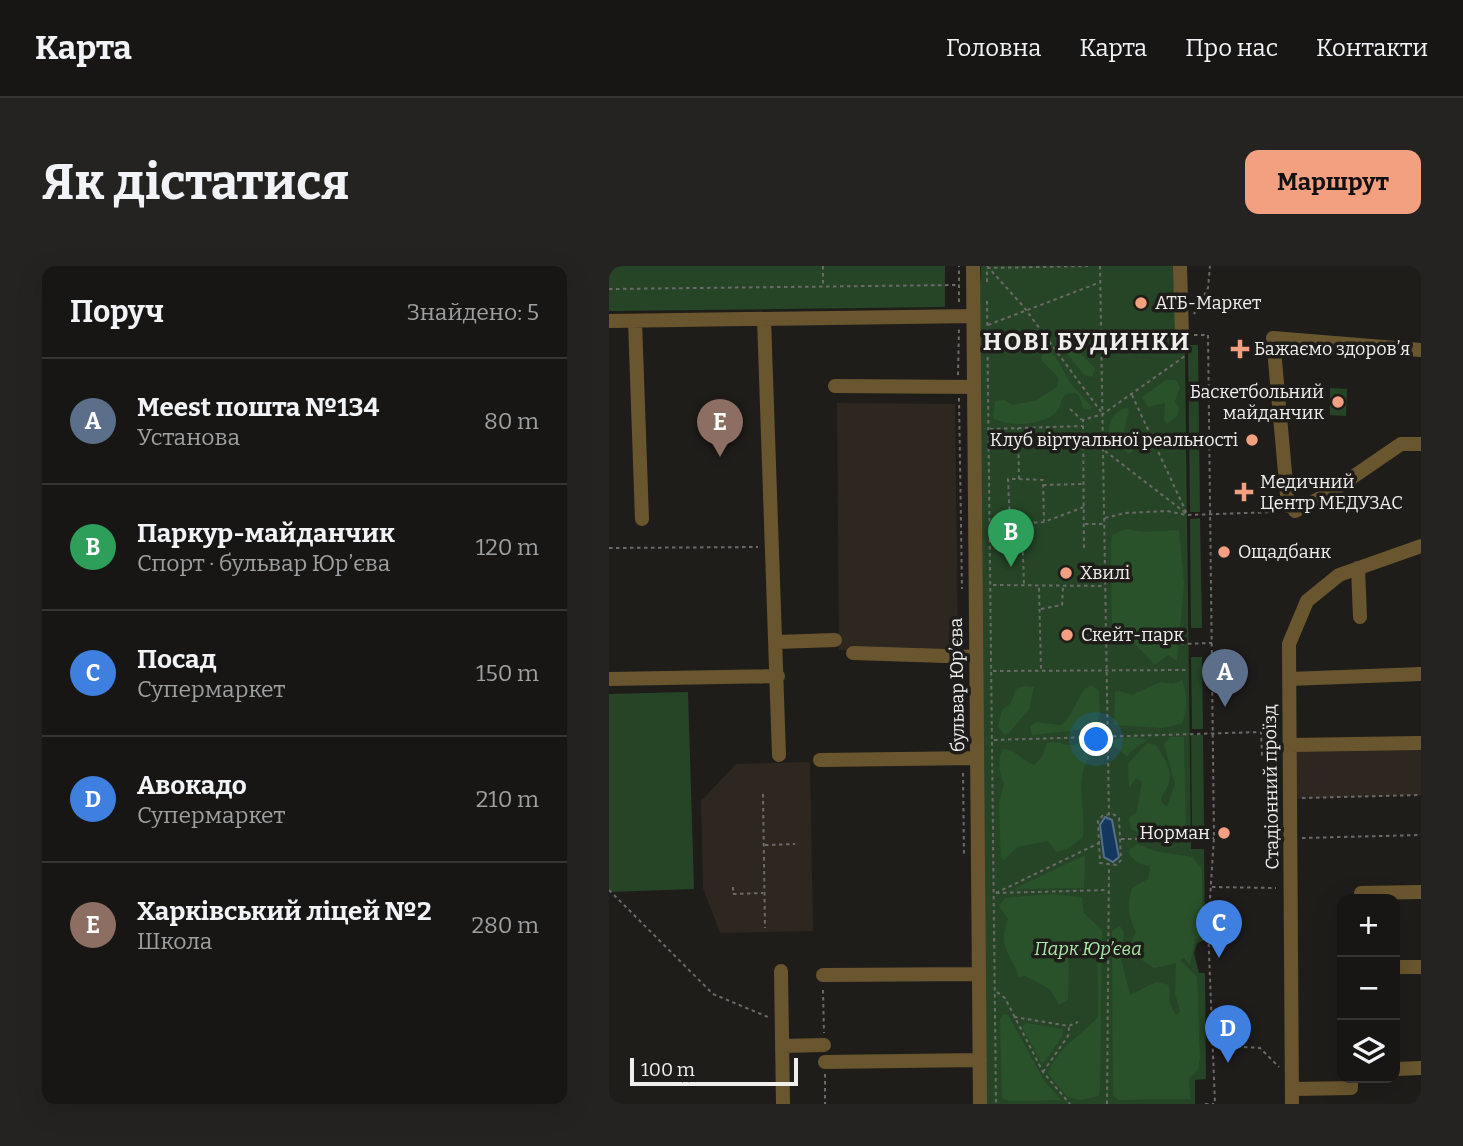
<!DOCTYPE html>
<html lang="uk">
<head>
<meta charset="utf-8">
<style>
  body { margin:0; font-family:Bitter,serif; background:#242322; color:#f1f3f6 }
  .controls { position:absolute; right:21px; bottom:21px; display:grid; overflow:hidden; border-radius:14px; box-shadow:0 7px 28px #0002 }
  .controls button { width:63px; height:63px; display:grid; place-items:center; padding:0; border:0; border-bottom:2px solid #363534; background:#171614; color:#f1f3f6; font:35px sans-serif }
  .scale { position:absolute; left:21px; bottom:18px; width:168px; box-sizing:border-box; padding-left:7px; border:4px solid #efeeec; border-top:0; font-size:19px; line-height:24px; white-space:nowrap; color:#efeeec; -webkit-text-stroke:5px #1f1d1a; paint-order:stroke }
  .you { position:absolute; left:488px; top:474px; width:24px; height:24px; margin:-18px; border:5px solid #fff; border-radius:50%; background:#1a73e8; box-shadow:0 0 0 10px #1a73e833 }
  .badge { display:grid; place-items:center; width:46px; height:46px; border-radius:50%; background:#f3a081; color:#fff; font-size:23px; font-weight:700 }
  .pin { position:absolute; translate:-50% -58px; filter:drop-shadow(0 2px 4px #0008) }
  .pin::after { content:''; position:absolute; top:37px; width:24px; height:21px; background:inherit; clip-path:polygon(0 0,100% 0,50% 100%) }
  .list { margin:0; padding:0; list-style:none }
  h2 { display:flex; justify-content:space-between; align-items:center; height:91px; margin:0; padding:0 28px; font-size:30px }
  h2 small { font-size:23px; font-weight:400; color:#9e9fa0 }
  .list li { display:grid; grid-template-columns:46px 1fr auto; gap:21px; align-items:center; box-sizing:border-box; height:126px; padding:0 28px; border-top:2px solid #363534 }
  .list b { display:block; font-size:26px; white-space:nowrap }
  .list p { margin:0; font-size:23px; white-space:nowrap; color:#9e9fa0 }
  .list em { font-size:23px; font-style:normal; color:#9e9fa0 }
  .icon { flex:none; width:38px; height:38px; fill:none; stroke:currentColor; stroke-width:2; stroke-linecap:round; stroke-linejoin:round }
  .map { position:relative; flex:none; width:812px; height:838px; overflow:hidden; border-radius:14px }
  header { display:flex; align-items:center; gap:42px; box-sizing:border-box; height:98px; padding:0 35px; background:#171614; border-bottom:2px solid #363534 }
  header strong { font-size:33px }
  nav { display:flex; gap:38px; margin-inline-start:auto; font-size:24px }
  .intro { display:flex; align-items:center; justify-content:space-between; box-sizing:border-box; height:168px; padding:0 42px }
  h1 { margin:0; font-size:49px }
  .button { padding:18px 32px; border-radius:14px; background:#f3a081; color:#111; font-size:24px; font-weight:700 }
  main { display:flex; gap:42px; padding:0 42px }
  aside { flex:1; background:#171614; border-radius:14px; box-shadow:0 7px 28px #0002 }
  .map>svg:first-child { display:block }
  .built { fill:#2d2720 }
  .green { fill:#264527 }
  .forest { fill:#29522b }
  .water { fill:#13375e; stroke:#556e89; stroke-width:2 }
  .lines { fill:none; stroke-linecap:round; stroke-linejoin:round }
  .path { stroke:#6c6a68; stroke-width:2; stroke-dasharray:3.5 3.5; stroke-linecap:butt }
  .minor { stroke:#6a562e; stroke-width:14 }
  .poi-dot { fill:#f3a081; stroke:#1f1d1a; stroke-width:2.5 }
  .labels { text-anchor:middle; dominant-baseline:central; stroke-width:7; stroke-linejoin:round; paint-order:stroke }
  .poi-label { font-size:18px; fill:#efeeec; stroke:#1f1d1a; text-anchor:start }
  .street-label { font-size:18px; fill:#efeeec; stroke:#1f1d1a }
  .park-label { font-size:18px; font-style:italic; fill:#a9eaaa; stroke:#1f1d1a }
  .district-label { font-size:24px; font-weight:bold; letter-spacing:2px; fill:#efeeec; stroke:#1f1d1a }
</style>
</head>
<body>
<header>
<strong>Карта</strong>
<nav><a>Головна</a><a>Карта</a><a>Про нас</a><a>Контакти</a></nav>
</header>
<div class="intro"><h1>Як дістатися</h1><a class="button">Маршрут</a></div>
<main>
<aside>
<h2>Поруч<small>Знайдено: 5</small></h2>
<ul class="list">
<li><span class="badge" style="background:#5c6f8a">A</span><div><b>Meest пошта №134</b><p>Установа</p></div><em>80 m</em></li>
<li><span class="badge" style="background:#2e9e5b">B</span><div><b>Паркур-майданчик</b><p>Спорт · бульвар Юрʼєва</p></div><em>120 m</em></li>
<li><span class="badge" style="background:#3f7fe0">C</span><div><b>Посад</b><p>Супермаркет</p></div><em>150 m</em></li>
<li><span class="badge" style="background:#3f7fe0">D</span><div><b>Авокадо</b><p>Супермаркет</p></div><em>210 m</em></li>
<li><span class="badge" style="background:#8d6e63">E</span><div><b>Харківський ліцей №2</b><p>Школа</p></div><em>280 m</em></li>
</ul>
</aside>
<div class="map">
<svg width="812" height="838" viewBox="0 0 812 838">
  <rect width="100%" height="100%" fill="#1f1d1a"/>
  <path class="built" d="M228,137L346,138L349,386L230,384Z
    M812,477V529L681,533V479Z
    M201,496L204,665L111,667L94,622L92,535L127,498Z"/>
  <path class="green" d="M0,0H336V41L0,45Z
    M372,0H566L576,90L582,583H595L596,674L588,677L585,687L590,707H596L597,813L586,814V838H377L368,75Z
    M579,79H589L591,246H581Z
    M721,122L738,123L737,150L721,149Z
    M591,252L593,362H582L581,253Z
    M582,391H593L594,463H583Z
    M79,426L85,623L0,626V428Z
    M582,469H594L595,561H583Z"/>
  <path class="forest" d="M451,67L486,102L483,111L475,109L445,70Z
    M439,85L446,90L461,117L483,141L482,144L474,143L471,131L467,127L457,128C451,132 453,140 447,146C435,159 399,162 384,152L386,135L395,134L404,139L428,134L448,121L450,112L432,94L433,88Z
    M557,114H567L571,121L566,135L570,142L569,149L558,158L555,153L556,137L539,141L533,131Z
    M517,142L520,144L513,172L524,173L527,183L520,188L513,181L504,182C497,166 498,148 517,142Z
    M517,263L534,266L570,264L575,318L568,395L559,389L546,399L526,378L505,374L503,370L502,276L503,269Z
    M573,414C578,425 579,448 572,458L552,462L505,459L506,426L511,425L523,429L551,416L565,418Z
    M483,419L490,425L491,447L487,462L423,469L421,461L427,456L452,459C467,448 469,423 483,419Z
    M415,420L425,421L420,443L400,467L395,468L389,460L393,444L402,437L407,423Z
    M524,471L538,474L521,486L519,491L504,480L506,473Z
    M561,471H575L577,565L554,567L548,564L531,568L522,563L520,552L528,546L533,516L527,512L520,522L519,498L538,477L547,479C555,491 566,507 558,522C555,528 552,528 552,536L558,541L566,518L555,478Z
    M491,473V481C460,502 478,540 474,571L458,583L447,586L439,575L408,581L395,594L392,592L390,538L395,517C390,509 388,492 394,483C408,483 412,495 425,499L433,491L438,477C448,474 453,479 461,479C471,479 480,473 491,473Z
    M528,578L546,585L584,591L593,603V665L591,671L586,673L581,699L575,692L571,694L588,711L591,792L589,804L580,812L581,833L509,834L504,829L503,665L511,660L515,667L511,689L521,729L547,716L560,719L561,738L567,749L571,746L566,727L567,697L545,702L518,684L527,666C519,652 518,639 523,622L539,613L541,600C531,599 523,594 519,585Z
    M476,589L475,622L405,623Z
    M441,628L473,631L475,647L493,664L491,824L490,830L472,834L458,831L439,807C448,782 472,770 489,751L488,680L478,673L467,674L460,681L459,734L450,739L441,723L416,710L410,711C401,685 388,682 399,653L390,640L396,632Z
    M395,748L399,749L436,816L452,834L400,835L393,832L391,753Z
    M417,757L454,763L453,771L435,796H432L413,761Z"/>
  <path class="water" d="M496,551L503,554L510,591L504,596L495,591L491,559Z"/>
  <g class="lines">
    <path class="path" d="M214,0V19
      M378,0L414,40L493,147
      M491,0L500,549
      M378,16V2L479,0
      M0,23L349,19
      M378,35L387,838
      M350,36V0
      M585,48L599,22L601,0
      M379,59L492,16
      M585,69H599L605,572L599,662L606,838
      M349,109L350,62
      M523,129L578,248
      M350,132L353,323
      M461,143L473,154
      M381,163L473,160
      M496,185L578,248
      M410,213L434,214L435,255
      M434,219L474,218
      M496,252L516,247L558,245L578,249L668,246
      M401,258L399,213H410L409,162
      M413,258L415,319
      M476,258H495
      M383,259L435,256L475,241
      M0,282L149,281
      M475,282L474,154L494,148L576,90L575,82
      M384,319L496,320
      M430,322L432,404
      M432,343L453,339L454,321
      M572,378L603,377
      M353,405L354,480
      M384,405L579,404
      M385,474L652,466L653,489L669,488
      M354,507L355,589
      M154,528L156,662
      M693,532L812,529
      M504,548L510,552L512,594L508,599L491,597L489,555L494,549Z
      M693,572L812,569
      M512,573L605,572
      M156,579L186,578
      M124,621V628L154,627
      M603,621L667,622
      M0,624L104,728L159,751
      M387,627L490,577
      M387,627L499,624
      M214,724L215,767
      M388,726L396,732L434,806L461,838
      M405,751L460,760L469,756
      M607,779L651,782L670,801
      M434,806L459,770L460,761
      M216,808V838
      M498,838L500,600
      M596,838H605"/>
    <path class="minor" d="M364,0L371,838
      M571,0L573,70
      M155,53L170,489
      M0,55L364,50
      M26,55L33,253
      M226,120L365,121
      M679,240L664,72L812,84
      M686,245L719,228L792,178H812
      M749,302L751,351
      M168,376L226,374
      M244,387L367,391
      M0,413L169,410
      M680,413L812,408
      M681,479L812,477
      M211,494L368,492
      M752,627L812,626
      M786,701H812
      M172,705L174,838
      M214,709L370,708
      M173,780L215,779
      M216,796L371,794
      M786,803L812,802
      M683,823L742,822V812
      M683,838L680,378L698,335L730,309L812,280"/>
  </g>
  <g class="poi-dot">
    <circle cx="532" cy="37" r="7"/>
    <path d="M627.5 72.5h7v7h7v7h-7v7h-7v-7h-7v-7h7z"/>
    <circle cx="729" cy="136" r="7"/>
    <circle cx="643" cy="174" r="7"/>
    <path d="M631.5 215.5h7v7h7v7h-7v7h-7v-7h-7v-7h7z"/>
    <circle cx="615" cy="286" r="7"/>
    <circle cx="457" cy="307" r="7"/>
    <circle cx="458" cy="369" r="7"/>
    <circle cx="615" cy="567" r="7"/>
  </g>
  <g class="labels">
    <g class="poi-label">
      <text x="546" y="37">АТБ-Маркет</text>
      <text x="645" y="83">Бажаємо здоровʼя</text>
      <text x="715" y="126" text-anchor="end">Баскетбольний<tspan x="715" dy="21">майданчик</tspan></text>
      <text x="629" y="174" text-anchor="end">Клуб віртуальної реальності</text>
      <text x="651" y="216">Медичний<tspan x="651" dy="21">Центр МЕДУЗАС</tspan></text>
      <text x="629" y="286">Ощадбанк</text>
      <text x="471" y="307">Хвилі</text>
      <text x="472" y="369">Скейт-парк</text>
      <text x="601" y="567" text-anchor="end">Норман</text>
    </g>
    <g class="street-label">
      <text transform="translate(348 419) rotate(-91)">бульвар Юрʼєва</text>
      <text transform="translate(662 521) rotate(-91)">Стадіонний проїзд</text>
    </g>
    <g class="park-label">
      <text x="479" y="683">Парк Юр’єва</text>
    </g>
    <g class="district-label">
      <text x="478" y="76">НОВІ БУДИНКИ</text>
    </g>
  </g>
</svg>
<div class="controls">
<button>+</button>
<button>−</button>
<button><svg class="icon" aria-label="layers" viewBox="0 0 24 24"><path d="M12 4l9 5-9 5-9-5zM3 14l9 5 9-5"/></svg></button>
</div>
<div class="scale">100 m</div>
<div class="you"></div>
<div class="pin badge" style="left:616px;top:441px;background:#5c6f8a">A</div>
<div class="pin badge" style="left:402px;top:301px;background:#2e9e5b">B</div>
<div class="pin badge" style="left:610px;top:692px;background:#3f7fe0">C</div>
<div class="pin badge" style="left:619px;top:797px;background:#3f7fe0">D</div>
<div class="pin badge" style="left:111px;top:191px;background:#8d6e63">E</div>
</div>
</main>
</body>
</html>
